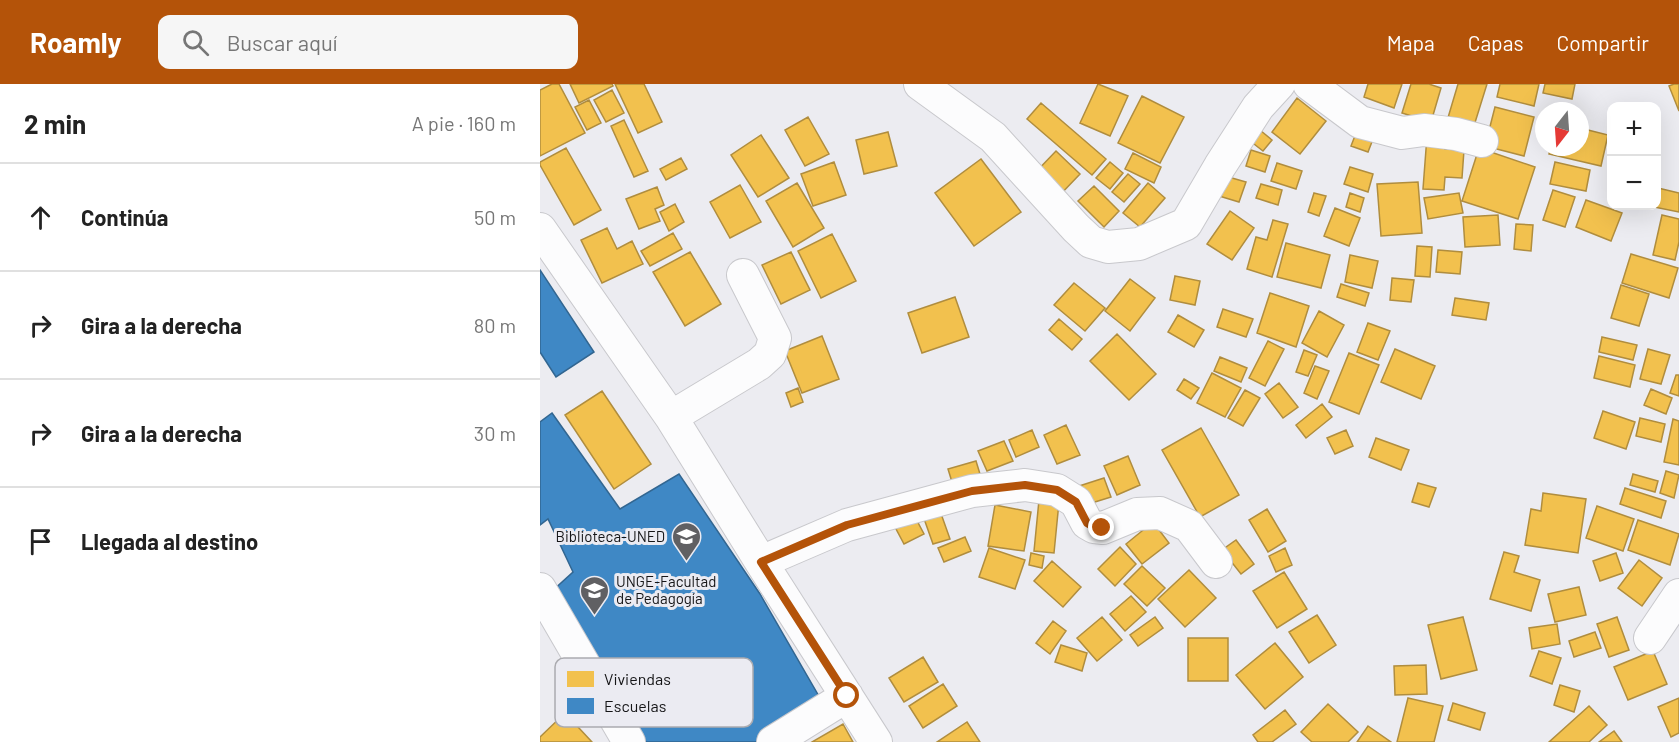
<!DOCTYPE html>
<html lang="es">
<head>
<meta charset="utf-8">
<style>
  body { margin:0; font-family:Barlow,sans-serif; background:#f6f6f6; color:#222 }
  .controls { position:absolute; right:18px; top:18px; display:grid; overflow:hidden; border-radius:12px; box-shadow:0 6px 24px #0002 }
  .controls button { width:54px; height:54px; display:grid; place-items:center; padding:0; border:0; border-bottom:2px solid #e0e0e0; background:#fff; color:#222; font:30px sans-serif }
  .compass { position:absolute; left:995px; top:18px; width:54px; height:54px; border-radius:50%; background:#fff; box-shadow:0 6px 24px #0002; rotate:197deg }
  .stop { position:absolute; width:18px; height:18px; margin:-14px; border:4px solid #b45309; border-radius:50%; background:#fff }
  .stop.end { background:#b45309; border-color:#fff; box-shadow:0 2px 6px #0008 }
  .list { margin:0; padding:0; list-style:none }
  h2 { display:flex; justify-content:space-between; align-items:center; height:78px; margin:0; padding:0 24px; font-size:26px }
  h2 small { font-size:20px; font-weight:400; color:#767676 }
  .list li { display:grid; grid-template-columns:39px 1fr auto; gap:18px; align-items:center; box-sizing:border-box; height:108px; padding:0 24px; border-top:2px solid #e0e0e0 }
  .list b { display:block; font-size:22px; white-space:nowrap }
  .list em { font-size:20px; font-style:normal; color:#767676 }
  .icon { flex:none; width:33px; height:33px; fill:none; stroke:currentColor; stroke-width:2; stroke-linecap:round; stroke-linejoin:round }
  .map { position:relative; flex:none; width:1139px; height:658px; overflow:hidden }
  header { display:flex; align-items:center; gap:36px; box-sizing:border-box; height:84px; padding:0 30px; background:#b45309; color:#fff }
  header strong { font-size:28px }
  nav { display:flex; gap:33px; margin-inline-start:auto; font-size:21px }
  .search { width:420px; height:54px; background:#f6f6f6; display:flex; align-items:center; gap:15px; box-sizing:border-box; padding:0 21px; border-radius:12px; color:#767676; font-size:22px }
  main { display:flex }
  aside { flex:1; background:#fff }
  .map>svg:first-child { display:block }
  .homes { fill:#f2c14e; stroke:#b08d3e; stroke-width:1.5 }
  .schools { fill:#3f88c5; stroke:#326691; stroke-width:1.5 }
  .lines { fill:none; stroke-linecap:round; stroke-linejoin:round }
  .minor-casing { stroke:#c8c8cc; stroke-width:34 }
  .minor { stroke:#fcfcfd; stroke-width:32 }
  .route { stroke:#b45309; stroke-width:8 }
  .labels { text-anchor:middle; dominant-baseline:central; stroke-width:6; stroke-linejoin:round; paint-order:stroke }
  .poi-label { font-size:15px; fill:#151517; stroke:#ebebf2; text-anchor:end }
  .key { fill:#ebebf2; stroke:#ababb0; stroke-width:1.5 }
  .key-label { font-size:16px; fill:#151517 }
</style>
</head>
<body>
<header>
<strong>Roamly</strong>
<div class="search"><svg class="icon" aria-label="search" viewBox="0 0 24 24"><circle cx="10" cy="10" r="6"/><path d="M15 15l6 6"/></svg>Buscar aquí</div>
<nav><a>Mapa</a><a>Capas</a><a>Compartir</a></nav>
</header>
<main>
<aside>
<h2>2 min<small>A pie · 160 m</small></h2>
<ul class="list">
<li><svg class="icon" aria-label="ahead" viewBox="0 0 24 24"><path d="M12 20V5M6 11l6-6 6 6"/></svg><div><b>Continúa</b></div><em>50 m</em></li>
<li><svg class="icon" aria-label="right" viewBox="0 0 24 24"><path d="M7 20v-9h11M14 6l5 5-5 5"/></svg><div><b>Gira a la derecha</b></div><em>80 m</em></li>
<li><svg class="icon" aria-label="right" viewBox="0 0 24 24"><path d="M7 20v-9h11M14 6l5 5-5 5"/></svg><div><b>Gira a la derecha</b></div><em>30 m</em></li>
<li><svg class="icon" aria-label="arrive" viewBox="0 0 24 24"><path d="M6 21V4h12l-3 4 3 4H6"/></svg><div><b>Llegada al destino</b></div></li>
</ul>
</aside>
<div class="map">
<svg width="1139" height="658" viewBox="0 0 1139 658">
  <rect width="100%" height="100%" fill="#ececf1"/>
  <path class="homes" d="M12,0H19L45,49L0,72V6Z
    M30,0H72L73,2L39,19Z
    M75,0H104L122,38L98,49Z
    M558,0L588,12L570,52L540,39Z
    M828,0H862L854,24L824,13Z
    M871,0H889L901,4L891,38L862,29Z
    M918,0H947L933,45L907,37Z
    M960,0H999L994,22L957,13Z
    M1005,0H1035L1032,15L1003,9Z
    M1134,0H1139V27L1129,2Z
    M72,6L84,29L66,38L54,16Z
    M602,12L644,33L620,79L578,59Z
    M757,14L786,37L760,70L732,48Z
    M49,16L61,39L47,46L35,23Z
    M501,19L566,75L552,91L487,35Z
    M955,23L994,33L984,72L945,62Z
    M268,33L289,70L265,82L245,46Z
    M84,36L108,87L94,93L71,42Z
    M715,42L732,56L723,67L705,53Z
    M818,44L835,50L828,68L811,62Z
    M1040,44L1068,51L1061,82L1009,70L1011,63H1040Z
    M348,48L357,82L324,90L316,56Z
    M221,51L249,94L218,113L191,71Z
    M887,52L906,53L905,65L924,66L922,94L905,93L904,106L883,105Z
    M26,64L61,126L34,141L0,81V78Z
    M939,64L995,83L978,135L922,117Z
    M711,66L730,72L725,88L706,82Z
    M516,67L540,90L517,114L492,92Z
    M593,69L621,83L614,99L585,85Z
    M141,74L147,85L126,96L120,85Z
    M441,75L481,128L434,162L395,109Z
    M294,78L306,111L273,122L261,90Z
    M570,78L583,89L570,105L556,94Z
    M1015,78L1050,86L1046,107L1010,100Z
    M737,79L762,87L756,105L731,97Z
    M810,83L833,90L828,108L804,100Z
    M588,90L600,100L584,118L572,108Z
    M685,92L706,98L699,118L679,112Z
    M878,98L882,149L841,152L837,100Z
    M257,99L284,144L253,163L226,117Z
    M608,99L625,114L600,143L583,129Z
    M721,100L742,106L738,121L716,114Z
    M200,101L221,138L190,154L170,118Z
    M554,102L579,127L564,143L538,117Z
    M117,103L124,121L115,125L120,137L99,145L86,115Z
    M1118,104L1139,109V128L1114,123L1116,122Z
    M1013,106L1035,113L1025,143L1003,136Z
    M774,109L786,112L779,132L768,128Z
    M810,109L824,114L820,128L806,123Z
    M919,109L923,129L888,135L884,114Z
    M1046,116L1082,129L1071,157L1036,143Z
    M135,120L144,138L129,147L120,128Z
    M795,124L820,134L809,162L784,152Z
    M690,127L714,144L692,176L667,160Z
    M958,131L960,161L925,163L923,133Z
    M1122,131L1139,135V158L1135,176L1113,171Z
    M733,136L748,140L732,193L707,185L716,153L727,156Z
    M976,140L993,141L991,167L974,165Z
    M67,144L77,165L92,157L103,180L62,199L41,156Z
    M133,149L142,165L110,182L101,167Z
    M292,150L316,197L281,214L258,167Z
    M746,159L790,171L781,204L737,193Z
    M877,162L892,163L890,193L875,192Z
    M898,166L922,168L920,190L896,188Z
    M150,168L181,220L145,242L113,188Z
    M251,168L270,206L241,220L222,181Z
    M1091,170L1138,184L1129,214L1082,199Z
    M810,171L838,177L832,204L805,198Z
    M635,192L660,197L655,221L630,216Z
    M852,194L874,196L871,218L850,216Z
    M590,195L615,214L590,247L565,227Z
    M534,199L565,224L545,247L514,221Z
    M801,200L829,209L825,222L797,213Z
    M1081,201L1109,210L1099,242L1071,234Z
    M730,209L769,222L756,263L717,249Z
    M415,213L429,253L382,269L368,229Z
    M915,214L949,219L946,236L912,231Z
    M683,225L713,235L706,253L677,243Z
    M779,227L804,241L787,273L762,259Z
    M638,231L664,246L654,263L628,248Z
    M519,235L542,255L532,266L509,246Z
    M828,239L850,247L838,276L817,268Z
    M577,250L616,290L589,316L550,277Z
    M282,252L299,295L262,309L245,267Z
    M1062,253L1097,261L1093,276L1059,268Z
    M728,257L744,265L725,302L709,294Z
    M855,265L895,282L881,315L841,298Z
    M1108,265L1130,271L1121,300L1100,295Z
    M764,266L777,271L768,292L756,288Z
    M809,269L839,281L819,330L789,318Z
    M1059,272L1095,281L1090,303L1054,294Z
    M680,273L707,284L701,298L674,287Z
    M775,282L789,287L777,315L764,309Z
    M672,289L701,304L685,333L657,319Z
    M1136,291H1139V312L1130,309Z
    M644,295L659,304L651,315L637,306Z
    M739,299L758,323L743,334L725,310Z
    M258,304L263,318L251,323L246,309Z
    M1111,305L1132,314L1126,330L1104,321Z
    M705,306L720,314L703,342L688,334Z
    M62,307L111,380L74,405L25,331Z
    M782,320L792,333L766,354L756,341Z
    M1063,327L1095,338L1086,365L1054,354Z
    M1100,334L1125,340L1121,358L1096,352Z
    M1133,335L1139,337V381L1124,378Z
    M526,341L540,371L517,380L504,351Z
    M661,344L699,411L660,433L622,366Z
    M492,346L499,363L476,373L469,356Z
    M806,346L813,362L795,370L787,354Z
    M836,354L869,366L861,386L829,373Z
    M464,357L473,377L447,387L438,367Z
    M588,372L600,401L577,411L564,382Z
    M436,377L440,390L412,398L408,385Z
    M1126,387L1139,391L1134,414L1120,409Z
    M1093,390L1118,397L1115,408L1090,401Z
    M564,394L571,413L542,422L536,403Z
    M878,399L896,404L889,423L872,418Z
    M1085,404L1126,417L1121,434L1080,420Z
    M1003,409L1046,415L1038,469L985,461L991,425L1001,427Z
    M499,416L519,418L514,469L494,467Z
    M455,421L491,428L484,467L448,462Z
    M1057,422L1094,435L1083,467L1046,454Z
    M399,424L410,455L393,460L382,429Z
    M727,425L746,457L728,468L709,436Z
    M375,433L384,450L364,460L355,443Z
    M1098,436L1139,450L1130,481L1088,466Z
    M613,438L629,459L602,480L586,460Z
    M425,453L431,467L404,478L398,464Z
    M696,456L714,480L701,490L682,466Z
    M580,463L596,480L575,502L558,485Z
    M449,464L485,476L475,505L439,493Z
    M745,464L752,481L736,488L729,472Z
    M964,468L979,472L974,488L1000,496L991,527L950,515Z
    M491,469L504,472L502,484L489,481Z
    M1076,469L1083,489L1060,497L1053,477Z
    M1099,476L1122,494L1102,522L1078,504Z
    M512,477L541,503L523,523L494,497Z
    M602,482L625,504L607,522L584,500Z
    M649,486L676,514L645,543L618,515Z
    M744,488L767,525L737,544L713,507Z
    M1039,503L1046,531L1015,538L1008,510Z
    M591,512L606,528L585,547L570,530Z
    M777,531L796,561L769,579L749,548Z
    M562,533L582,556L557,577L537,554Z
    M615,533L623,544L598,562L590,551Z
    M923,533L937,586L901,595L888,541Z
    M1077,533L1089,566L1069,573L1057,540Z
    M513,537L526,547L510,570L496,559Z
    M1017,540L1020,560L992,565L989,544Z
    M1055,548L1061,564L1034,573L1029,557Z
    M648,554H688V597H648Z
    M735,559L763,593L725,625L696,591Z
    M521,561L547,569L542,587L515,578Z
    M999,567L1021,574L1012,600L990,592Z
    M1113,567L1127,600L1088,616L1074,583Z
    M383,573L398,598L364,618L349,594Z
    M886,581L887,610L855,611L854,582Z
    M403,600L417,622L383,644L369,622Z
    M1020,601L1040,607L1034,628L1014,621Z
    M868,614L903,622L894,658H857Z
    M1139,614V649L1131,653L1118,623Z
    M913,619L945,629L940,646L908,636Z
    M788,620L818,648L808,658H772L761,648Z
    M1049,622L1067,641L1049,658H1009Z
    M745,626L756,640L732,658H718L713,651Z
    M25,629L52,658H0V653Z
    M427,638L440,658H397Z
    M303,640L313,658H272Z
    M828,642L851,658H817Z
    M1074,647L1082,658H1059Z"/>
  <path class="schools" d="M0,186L54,268L16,293L0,268Z
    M12,329L80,425L139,390L220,510L284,621L226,658H95L0,518L33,488L8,435L0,441V338Z"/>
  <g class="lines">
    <defs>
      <path id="minor" d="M380,0L453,53L536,144L551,158L568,163L599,160L646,140L680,82L718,23L739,0
        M769,0L820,38L862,49L884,46L916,50L942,57
        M0,145L131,333L221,478L336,658
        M131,333L219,280L230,270L235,254L203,191
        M221,478L307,441L432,407L485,401L517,406L536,418L547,439L554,443L563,444L597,430L620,429L649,442L676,478
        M0,505L89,658
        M1110,554L1139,511
        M233,658L307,612"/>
    </defs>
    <use href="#minor" class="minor-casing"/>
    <use href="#minor" class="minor"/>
  </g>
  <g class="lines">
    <path class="route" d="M307,612L221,478L307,441L432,407L485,401L517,406L536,418L547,439L554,443L562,444"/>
  </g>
  <defs>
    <symbol id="university-pin" viewBox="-11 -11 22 30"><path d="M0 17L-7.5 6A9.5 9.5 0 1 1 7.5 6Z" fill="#606063" stroke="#ebebf2"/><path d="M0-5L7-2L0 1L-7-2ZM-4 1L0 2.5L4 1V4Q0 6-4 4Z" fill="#fff"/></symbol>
  </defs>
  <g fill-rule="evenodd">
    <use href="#university-pin" x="130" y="436" width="33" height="45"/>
    <use href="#university-pin" x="38" y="490" width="33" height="45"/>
  </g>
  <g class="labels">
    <g class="poi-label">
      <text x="125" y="452">Biblioteca-UNED</text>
      <text x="76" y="497" text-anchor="start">UNGE-Facultad<tspan x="76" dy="17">de Pedagogía</tspan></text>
    </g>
  </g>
  <rect x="15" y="574" width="198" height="69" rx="9" class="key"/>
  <rect x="27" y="587" width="27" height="16" fill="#f2c14e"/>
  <rect x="27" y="614" width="27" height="16" fill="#3f88c5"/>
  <g class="key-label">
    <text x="64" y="601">Viviendas</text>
    <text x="64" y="628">Escuelas</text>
  </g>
</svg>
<div class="controls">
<button>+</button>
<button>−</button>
</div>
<svg class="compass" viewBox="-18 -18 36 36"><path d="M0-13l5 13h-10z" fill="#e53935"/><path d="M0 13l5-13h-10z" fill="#767676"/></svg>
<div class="stop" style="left:307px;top:612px"></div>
<div class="stop end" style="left:562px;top:444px"></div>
</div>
</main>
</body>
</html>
